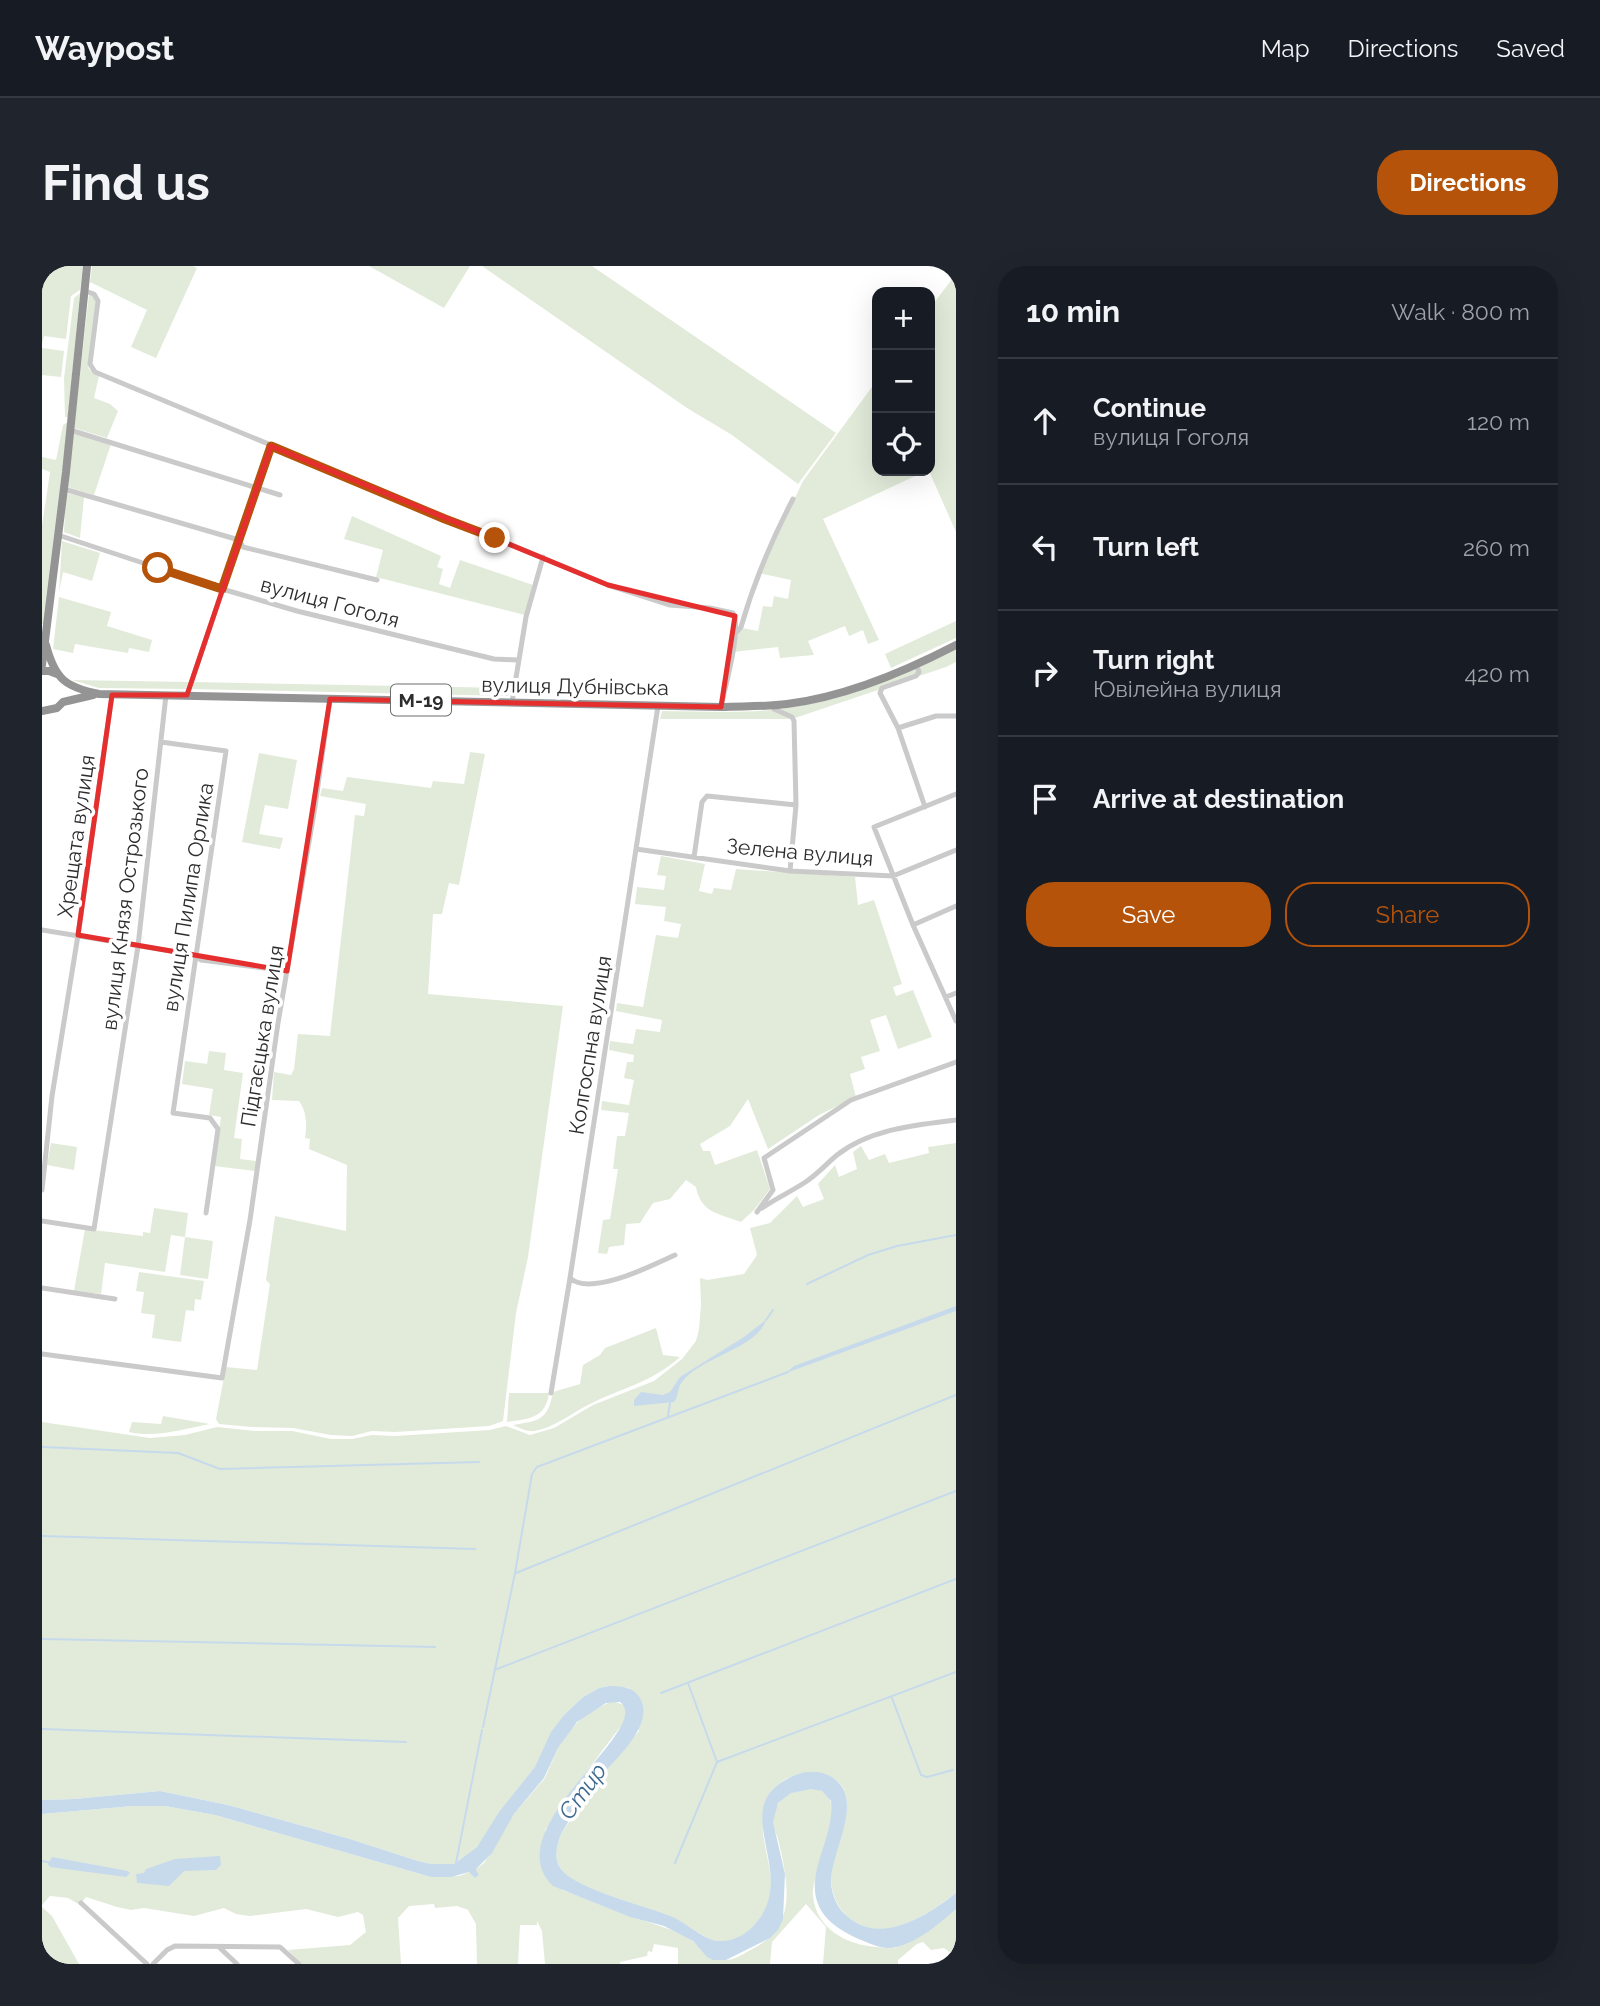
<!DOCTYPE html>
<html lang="en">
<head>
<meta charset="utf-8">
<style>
  body { margin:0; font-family:Raleway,sans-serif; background:#20242c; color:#f1f3f6 }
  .controls { position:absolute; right:21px; top:21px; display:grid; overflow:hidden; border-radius:14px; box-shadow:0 7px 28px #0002 }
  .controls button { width:63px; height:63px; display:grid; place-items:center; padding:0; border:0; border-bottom:2px solid #363941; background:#171b24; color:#f1f3f6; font:35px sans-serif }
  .stop { position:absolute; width:21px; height:21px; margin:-16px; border:5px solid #b45309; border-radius:50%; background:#fff }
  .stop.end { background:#b45309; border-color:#fff; box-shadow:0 2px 7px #0008 }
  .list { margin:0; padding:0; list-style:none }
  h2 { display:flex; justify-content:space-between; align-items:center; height:91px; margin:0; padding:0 28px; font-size:30px }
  h2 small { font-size:23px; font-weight:400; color:#9ea1a6 }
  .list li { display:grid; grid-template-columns:46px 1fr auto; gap:21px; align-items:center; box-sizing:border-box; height:126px; padding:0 28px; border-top:2px solid #363941 }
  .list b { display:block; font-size:26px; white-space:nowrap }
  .list p { margin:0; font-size:23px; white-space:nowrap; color:#9ea1a6 }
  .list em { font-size:23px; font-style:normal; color:#9ea1a6 }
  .actions { display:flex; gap:14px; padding:21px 28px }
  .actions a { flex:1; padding:16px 0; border:2px solid #b45309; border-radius:28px; text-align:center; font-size:24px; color:#b45309 }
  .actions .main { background:#b45309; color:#fff }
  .icon { flex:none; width:38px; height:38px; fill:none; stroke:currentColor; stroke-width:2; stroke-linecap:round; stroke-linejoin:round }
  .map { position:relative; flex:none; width:914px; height:1698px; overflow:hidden; border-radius:28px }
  header { display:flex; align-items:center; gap:42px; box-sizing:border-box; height:98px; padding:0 35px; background:#171b24; border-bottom:2px solid #363941 }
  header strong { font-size:33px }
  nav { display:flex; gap:38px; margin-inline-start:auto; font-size:24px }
  .intro { display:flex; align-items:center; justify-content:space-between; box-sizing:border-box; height:168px; padding:0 42px }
  h1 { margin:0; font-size:49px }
  .button { padding:18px 32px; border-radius:28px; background:#b45309; color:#fff; font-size:24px; font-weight:700 }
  main { display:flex; gap:42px; padding:0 42px }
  aside { flex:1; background:#171b24; border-radius:28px; box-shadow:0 7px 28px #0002 }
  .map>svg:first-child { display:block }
  .green { fill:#e2ebda }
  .water { fill:#c6daeb }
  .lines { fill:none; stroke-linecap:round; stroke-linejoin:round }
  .stream { stroke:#c6daeb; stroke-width:2 }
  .minor { stroke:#cacaca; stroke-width:5 }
  .highway { stroke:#949494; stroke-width:8 }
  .route { stroke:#b45309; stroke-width:9 }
  .marked { fill:none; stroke:#e52f2e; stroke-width:5; stroke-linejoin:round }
  .labels { text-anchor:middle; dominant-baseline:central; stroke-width:7; stroke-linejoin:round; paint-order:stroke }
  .shield { fill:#fff; stroke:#6c6c6c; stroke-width:2 }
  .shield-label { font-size:19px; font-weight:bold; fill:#2d2d2d }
  .street-label { font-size:21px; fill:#2d2d2d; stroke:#fff }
  .water-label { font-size:23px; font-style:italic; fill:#3b688f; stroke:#fff }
</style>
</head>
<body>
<header>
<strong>Waypost</strong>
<nav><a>Map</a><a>Directions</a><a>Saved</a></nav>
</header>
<div class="intro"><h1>Find us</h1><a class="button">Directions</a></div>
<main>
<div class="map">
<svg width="914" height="1698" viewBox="0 0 914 1698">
  <rect width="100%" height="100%" fill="#fff"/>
  <path class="green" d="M0,0H41L38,24L29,30L24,73L2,70L0,78Z
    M50,0H151L155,2L114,92L89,81L105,44L48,16Z
    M327,0H428L402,42Z
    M440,0H550L794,167L756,218L690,169L645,142Z
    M914,8V266L887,205L888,42Z
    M38,27L26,151H23L22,112L32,32Z
    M47,28L54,32L46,98L47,103L57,110L52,132L68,138L76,145L65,172L32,162Z
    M0,82L22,85L19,111L0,109Z
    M835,114V205H884L781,253L837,374L826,378L821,364L807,370L803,360L766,375L772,389L738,392L736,381L691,386L695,370L700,362L716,365L721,340L730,341L732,330L746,333L749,314L717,307L761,215Z
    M24,157L26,158L4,359L0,358V260L8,206L0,203V191L14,194L21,159Z
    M31,168L42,169L69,178L52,229L26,221Z
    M24,227L42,231L38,272L22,266Z
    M310,250L399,290L395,301L401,303L397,318L408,322L418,294L491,319L483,349L334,311L341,284L302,273Z
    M20,275L58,287L50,315L21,306L17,326Z
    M17,331L69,346L65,360L110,374L107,386L87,382L86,387L33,378L31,387L11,383Z
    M914,355V372L849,402L843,388Z
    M914,383V396L904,401L750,453H618L620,445C658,445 699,448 737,443C798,435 860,411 914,383Z
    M30,414L147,416L144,423L57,422Z
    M152,416L469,422L466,430L150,423Z
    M428,486L443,488L417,619L407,617L400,648H391L386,728L521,740L486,991L474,1047L461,1155L447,1160L353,1166L330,1165L310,1170L289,1169L251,1162L210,1161L177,1158L174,1153L184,1101L215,1104L228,1018L224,1014L233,950L304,965L305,899L267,883L268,873L263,872C265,859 265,846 257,835L230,834L232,806L249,809L252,803L256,768L288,770L313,549L322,550L324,538L278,530L280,522L301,525L305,511L389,522L391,515L422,518Z
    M217,487L255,494L246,543L223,539L217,568L241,572L238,583L200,576Z
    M619,590L663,598L657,625L670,628L672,622L689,624L694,603L813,611L816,639L832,634L860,718L851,721L854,730L871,724L890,771L856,783L844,749L828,754L838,785L819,791L823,803L808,808L814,831L777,849L726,883L706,833L688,860L658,878L661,885H668L673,899L715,884L728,923L712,944L699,956C676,947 659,947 654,921L644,914L628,933L611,937L598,957L584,958L582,979L567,981L565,988L556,987L561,954L568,953L576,903H571L575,870H583L587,847L559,844L560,835L587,839L592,814L582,812L585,796H591L592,789L567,784L568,775L591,778L594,763L618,766L620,754L574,745L575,737L601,741L614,669L636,672L639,658L622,655L624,641L593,638L595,621L622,624L624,610L615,609Z
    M167,785L184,787L182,804L201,807L192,872L200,873L198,893L215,895L213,905L172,900L179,851L167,849L171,823L140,818L143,795L165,798Z
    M9,877L35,881L32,904L5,899Z
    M914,877V1627C885,1649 839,1681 805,1650C795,1641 789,1626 789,1612C789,1586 826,1526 787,1510C773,1504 759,1506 746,1512C740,1515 733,1520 729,1526C724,1534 720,1557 721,1567C725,1600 740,1627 714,1658C705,1668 690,1677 677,1675C663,1674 644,1657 630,1651C605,1640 534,1624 519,1603C511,1593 515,1579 519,1568L553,1517L597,1465L587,1422L567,1420L557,1422L541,1431L522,1449L494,1501L435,1581L412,1598H389L376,1595L308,1573L186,1539L118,1525L32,1533L0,1534V1156L108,1172L143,1169L175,1161L213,1165H250L289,1173H310L330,1169L353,1170L448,1164L464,1160L488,1169L512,1162L551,1139L612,1115L640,1093L654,1075L657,1063L659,1039L658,1012L665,1014L702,1008L715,989L708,962L728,957L755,930L761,941L782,933L776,918L793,899L797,911L815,903L811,886L819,880L827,894L843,888L847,897L887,887L886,881Z
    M112,942L146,947L143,971L171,975L166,1013L138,1009L143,971L129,969L123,1006L63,997L59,1028L32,1025L43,963L101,970V966L108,967Z
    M97,1006L162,1015L159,1034L153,1033L152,1045L144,1044L139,1076L110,1072L113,1049L99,1047L102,1026L94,1025Z
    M614,1062L621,1089L638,1091C609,1117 579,1122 546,1139C528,1148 512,1162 492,1165C485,1166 477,1162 471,1159C497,1155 506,1154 511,1126L538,1118L541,1099L558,1089L563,1082Z
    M467,1127H507C504,1152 487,1153 465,1156Z
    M121,1150L168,1158C141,1163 115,1172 87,1166L90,1156L119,1158Z
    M570,1435L582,1439L584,1443L582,1456L535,1518L503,1564L520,1624C544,1632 566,1643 590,1651C610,1658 630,1662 649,1674C654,1677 656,1681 660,1685C664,1688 679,1694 685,1694C693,1694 706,1685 714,1681C755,1658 746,1617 737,1577C736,1571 732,1564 731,1557C728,1535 755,1518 775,1523C812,1533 768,1607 771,1630C774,1663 805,1679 835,1681C842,1682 850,1683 856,1681C878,1674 896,1657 914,1643V1691L902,1682L889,1684L881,1676L875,1678L856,1694V1698H781L784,1661L764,1638L730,1676L728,1698H636V1682L612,1678L610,1686L606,1685L605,1690L578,1696V1698H503L500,1665L495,1655V1659H478L476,1698H435L434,1658L426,1644L415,1640L393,1642L392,1638L367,1640L356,1652L359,1698H260L246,1684L308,1679L324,1666L321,1649L316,1646L296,1651L264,1643L208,1650L194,1648L182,1642L152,1650L102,1642L89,1644L75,1641L44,1631L38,1639L26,1632L8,1630L0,1639V1548L91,1540H123L173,1549L389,1611L417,1610L433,1604L442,1597L472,1548L503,1512L516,1482L529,1463L544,1448Z
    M0,1641L10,1650L37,1698H0Z"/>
  <path class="water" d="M914,1040V1045L744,1107L752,1100Z
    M724,1054C715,1083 658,1091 640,1116C635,1122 637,1130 632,1136L592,1140V1134L599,1126L621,1129L628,1126L638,1111L702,1071Z
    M567,1420C580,1420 593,1421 599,1434C612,1463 568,1497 552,1518C540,1534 529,1551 519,1568C515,1579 511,1593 519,1603C535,1624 605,1640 631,1651C644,1657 664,1675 677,1675C691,1676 705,1668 714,1657C757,1607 686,1544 745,1513C757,1506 773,1503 786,1509C828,1529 787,1587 789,1617C790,1629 795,1642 805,1650C838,1680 885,1650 914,1627V1643C898,1657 876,1676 855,1681C844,1684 834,1680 824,1676C797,1665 770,1650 773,1615C776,1587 792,1563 789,1535L780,1525L769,1523L749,1527L736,1537L731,1556L743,1608L741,1653L736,1664L728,1672L684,1694H671L665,1691L651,1675L622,1660L588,1651L511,1620C451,1563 614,1463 578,1436L564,1437L535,1456L516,1482L502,1512L472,1548L450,1587L435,1602L434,1604L437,1609L433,1612L427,1606L409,1611H389L173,1549L123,1540H91L0,1548V1534L32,1533L118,1525L186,1539L308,1573L376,1595L389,1598H412L435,1581L457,1546L493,1501L509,1466L522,1449L541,1431L557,1422Z
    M178,1590L179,1599L174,1604L142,1605L127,1620L95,1617L94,1608L102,1607L104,1603L133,1593Z
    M10,1591L86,1605L88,1607L84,1611L8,1601L6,1598Z"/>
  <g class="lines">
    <path class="stream" d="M765,1018L826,989L855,980L914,969
      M724,1054L731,1044
      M626,1150L628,1137
      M0,1181L136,1187L178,1203L437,1196
      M0,1270L433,1283
      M474,1307L914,1129
      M0,1373L393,1381
      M455,1403L914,1225
      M619,1427L914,1313
      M850,1432L879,1509L885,1511L911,1504
      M441,1461L473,1307L490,1208L495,1201L746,1106
      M0,1463L364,1476
      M675,1496L914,1406
      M0,1595L6,1596
      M414,1597L440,1464
      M633,1597L675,1496L646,1417
      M0,1680L13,1698"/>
    <path class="minor" d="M43,25L52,28L56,35L48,98L53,106L566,319L628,339L668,342L691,347C700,362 683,421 679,441
      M28,164L238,229
      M22,223L197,274L201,281L335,314
      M16,269L180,323L255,345L452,393L475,394
      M694,367L699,361C712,316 729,275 751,233
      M874,398L877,406L874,410L840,422L838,427L856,462L883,541
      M145,429L229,180
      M470,436L484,351L501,291
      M616,440L528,1012C549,1031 611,999 633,989
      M731,440L732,443L750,451L752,455L754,539L748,605
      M856,462L894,450H914
      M119,476L184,485L131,847L168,852L176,863L164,947
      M914,528L832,561L871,659L914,755
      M594,583L748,605L851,610L914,584
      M652,591L660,536L665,530L754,539
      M871,659L914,640
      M0,664L153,689L159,694L245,705
      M904,731L914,727
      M0,924L10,830L36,669L70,429
      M720,942C733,933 748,926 762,917C775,909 784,898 795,889C828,863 874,859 914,854
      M715,946L731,924L722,892L809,834L914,796
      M0,955L52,963L96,680L124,429
      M0,1022L73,1033
      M0,1088L180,1112L208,954L236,757L273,541L288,433
      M509,1127L528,1012
      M39,1637L105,1698
      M178,1682L195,1698
      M111,1698L125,1684L133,1680L238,1681L257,1698"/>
    <path class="highway" d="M4,379C13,413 23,421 57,428L679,441C701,440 723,441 745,438C801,431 864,405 914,379
      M0,399L24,206L45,0
      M0,405H7L15,408
      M0,445L15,442L21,436L51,429"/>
  </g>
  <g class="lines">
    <path class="route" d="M116,302L180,323L229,180L403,253L453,272"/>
  </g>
  <path class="marked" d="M229,180L566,319L693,350L679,441L288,433L245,705L36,669L70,429H145Z"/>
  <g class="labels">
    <rect class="shield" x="349" y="418.5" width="60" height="31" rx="5"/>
    <g class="shield-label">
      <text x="379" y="434">М-19</text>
    </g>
    <g class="street-label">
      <text transform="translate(288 336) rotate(15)">вулиця Гоголя</text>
      <text transform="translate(533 420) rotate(1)">вулиця Дубнівська</text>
      <text transform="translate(34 570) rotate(-82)">Хрещата вулиця</text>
      <text transform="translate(758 586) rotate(5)">Зелена вулиця</text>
      <text transform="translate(146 631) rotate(-81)">вулиця Пилипа Орлика</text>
      <text transform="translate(83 633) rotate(-83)">вулиця Князя Острозького</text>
      <text transform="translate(220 770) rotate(-81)">Підгаєцька вулиця</text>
      <text transform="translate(548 779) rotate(-81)">Колгоспна вулиця</text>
    </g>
    <g class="water-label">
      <text transform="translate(540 1525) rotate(-54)">Стир</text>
    </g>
  </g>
</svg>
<div class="controls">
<button>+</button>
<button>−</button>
<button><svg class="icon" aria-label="locate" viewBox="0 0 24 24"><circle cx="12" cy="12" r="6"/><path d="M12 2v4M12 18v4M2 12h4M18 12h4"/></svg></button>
</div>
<div class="stop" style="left:116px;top:302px"></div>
<div class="stop end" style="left:453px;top:272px"></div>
</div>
<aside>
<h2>10 min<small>Walk · 800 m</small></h2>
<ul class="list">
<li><svg class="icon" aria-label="ahead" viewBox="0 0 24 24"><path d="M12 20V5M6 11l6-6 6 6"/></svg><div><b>Continue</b><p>вулиця Гоголя</p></div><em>120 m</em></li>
<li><svg class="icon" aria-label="left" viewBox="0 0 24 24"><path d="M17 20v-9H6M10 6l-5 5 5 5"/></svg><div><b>Turn left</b></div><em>260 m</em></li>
<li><svg class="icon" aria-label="right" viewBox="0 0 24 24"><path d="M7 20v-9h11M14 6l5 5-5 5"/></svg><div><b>Turn right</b><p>Ювілейна вулиця</p></div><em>420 m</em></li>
<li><svg class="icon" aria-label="arrive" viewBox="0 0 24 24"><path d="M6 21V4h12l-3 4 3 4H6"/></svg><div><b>Arrive at destination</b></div></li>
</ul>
<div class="actions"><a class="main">Save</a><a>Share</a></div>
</aside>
</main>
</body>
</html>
